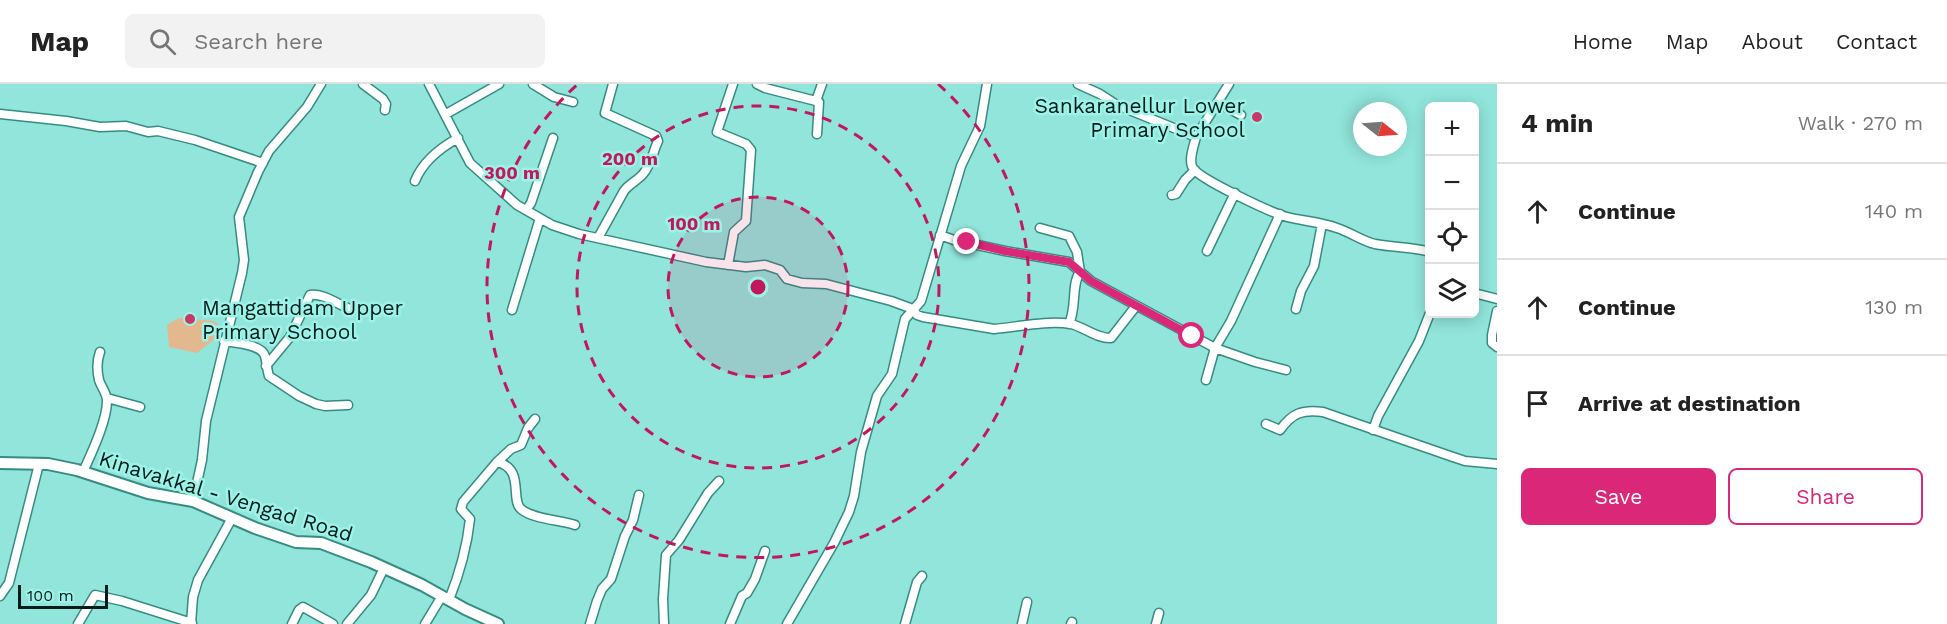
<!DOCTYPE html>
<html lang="en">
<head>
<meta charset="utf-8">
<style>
  body { margin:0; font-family:"Work Sans",sans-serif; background:#f2f2f2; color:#222 }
  .controls { position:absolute; right:18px; top:18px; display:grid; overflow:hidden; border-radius:9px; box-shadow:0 3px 15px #0003 }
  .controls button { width:54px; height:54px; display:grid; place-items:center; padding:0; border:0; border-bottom:2px solid #e0e0e0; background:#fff; color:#222; font:30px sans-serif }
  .compass { position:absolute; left:1353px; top:18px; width:54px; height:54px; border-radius:50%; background:#fff; box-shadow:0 3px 15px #0003; rotate:107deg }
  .scale { position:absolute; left:18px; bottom:15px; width:90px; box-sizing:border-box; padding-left:6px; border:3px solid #021c1a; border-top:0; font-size:16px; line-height:21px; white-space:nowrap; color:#021c1a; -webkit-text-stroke:4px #9ef3e8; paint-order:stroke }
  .stop { position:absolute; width:18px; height:18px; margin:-14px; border:4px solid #db2777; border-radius:50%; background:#fff }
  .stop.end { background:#db2777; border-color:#fff; box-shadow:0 2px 6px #0008 }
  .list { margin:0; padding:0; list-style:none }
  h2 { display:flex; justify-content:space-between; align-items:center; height:78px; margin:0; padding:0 24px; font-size:26px }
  h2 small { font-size:20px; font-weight:400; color:#767676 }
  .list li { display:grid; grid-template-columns:39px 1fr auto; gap:18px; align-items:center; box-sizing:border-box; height:96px; padding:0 24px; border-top:2px solid #e0e0e0 }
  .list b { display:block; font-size:22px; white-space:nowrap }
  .list em { font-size:20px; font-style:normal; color:#767676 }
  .actions { display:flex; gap:12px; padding:18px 24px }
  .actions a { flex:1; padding:14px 0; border:2px solid #db2777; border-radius:9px; text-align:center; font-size:21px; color:#db2777 }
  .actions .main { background:#db2777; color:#fff }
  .icon { flex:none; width:33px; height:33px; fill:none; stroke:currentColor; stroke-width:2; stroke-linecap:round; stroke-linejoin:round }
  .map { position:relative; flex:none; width:1497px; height:540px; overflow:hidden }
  header { display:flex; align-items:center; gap:36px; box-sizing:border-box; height:84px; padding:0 30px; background:#fff; border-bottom:2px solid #e0e0e0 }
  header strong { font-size:28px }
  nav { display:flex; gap:33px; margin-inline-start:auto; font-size:21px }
  .search { width:420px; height:54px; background:#f2f2f2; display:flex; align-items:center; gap:15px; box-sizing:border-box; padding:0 21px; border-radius:9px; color:#767676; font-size:22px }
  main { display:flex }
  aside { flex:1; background:#fff }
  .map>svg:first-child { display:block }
  .park { fill:#e3b88e }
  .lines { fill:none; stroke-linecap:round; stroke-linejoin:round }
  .minor-casing { stroke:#368c83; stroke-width:11 }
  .major-casing { stroke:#368c83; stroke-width:14 }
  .minor { stroke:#fff; stroke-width:8 }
  .major { stroke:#fff; stroke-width:10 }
  .route { stroke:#db2777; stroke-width:8 }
  .ring { fill:none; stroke:#c2185b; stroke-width:3; stroke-dasharray:10 8 }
  .poi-dot { fill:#c63865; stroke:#9ef3e8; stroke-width:2 }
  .labels { text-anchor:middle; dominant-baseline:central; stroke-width:5; stroke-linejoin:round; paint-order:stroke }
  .poi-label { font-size:21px; fill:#021c1a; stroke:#9ef3e8; text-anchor:end }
  .street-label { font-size:21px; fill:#021c1a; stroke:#9ef3e8 }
  .centre { fill:#c2185b; stroke:#9ef3e8; stroke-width:3 }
  .ring-label { font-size:18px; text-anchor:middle; font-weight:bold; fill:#c2185b; stroke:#9ef3e8; stroke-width:5; stroke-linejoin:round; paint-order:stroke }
</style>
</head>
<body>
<header>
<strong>Map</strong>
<div class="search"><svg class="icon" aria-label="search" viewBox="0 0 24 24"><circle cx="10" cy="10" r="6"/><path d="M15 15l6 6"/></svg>Search here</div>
<nav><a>Home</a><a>Map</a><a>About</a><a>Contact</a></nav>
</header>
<main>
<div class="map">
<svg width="1497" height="540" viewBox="0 0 1497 540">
  <rect width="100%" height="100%" fill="#91e5db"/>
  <path class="park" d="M179,234L214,237L221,243V250L197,269L169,263L167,241Z"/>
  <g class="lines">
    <defs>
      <path id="minor" d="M363,0L383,15L386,20L385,26
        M429,0L470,79L517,121L552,141L579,150L706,178L746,183L765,181L780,186L787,195L802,199L826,200L891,217L913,225L917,231L923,233L994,245C1018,243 1047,236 1071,240C1084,243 1098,255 1111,254L1136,222
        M533,0L554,13L573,18
        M757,0L765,4L816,17
        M1078,0L1100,10L1117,21L1196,53L1229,0
        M1218,19L1241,31
        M0,30L66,37L100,43L126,42L148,48L158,47L195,56L263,79
        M446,30L499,0
        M817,50L819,18L816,17L822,0
        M1196,53C1194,61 1188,77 1193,84C1199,95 1272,129 1287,133C1303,137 1321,138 1337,144C1350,148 1362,157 1375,160C1395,164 1410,162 1430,168
        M415,97C423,77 440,64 458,54
        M1172,111L1176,110L1185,96L1195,86
        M526,126L531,119L553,54
        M1040,144L1069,152L1077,168L1080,188C1071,200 1077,223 1069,240
        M940,151L954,156L1005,167L1069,178L1091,197L1215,264L1231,237L1280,130
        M598,154L624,107C629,100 637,97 643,90C651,81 653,68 658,57L656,52L605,29L613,0
        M1207,167L1235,109
        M728,181L734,148L746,137L751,66L746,60L717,48L733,0
        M1474,209L1497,215
        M1296,225L1301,207L1314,182L1322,140
        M512,226L540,134
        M1497,227L1492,251V259L1497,263
        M224,257C235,259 261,260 265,272C267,279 267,286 269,292L299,312L316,320L325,322L348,321
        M266,282L290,253L310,211C325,209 339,222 353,226
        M1206,296L1215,264L1255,278L1286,286
        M107,314L140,323
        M1266,340L1280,346C1292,329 1303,325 1323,328L1453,373L1465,377L1497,380
        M1373,346L1378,332L1419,257L1430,229
        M497,378L511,365L521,361L528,344L535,335
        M83,388C91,370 107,337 107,317C107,309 101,303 99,296C97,287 97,276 100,268
        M193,417L202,376L206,337L242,189L244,176L239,133L258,88L269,67L307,23L321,0
        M0,512L9,499L11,491L39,380
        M449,516C459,491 467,463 470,435L461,425L463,418L497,378C525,384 510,416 521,425C532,435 561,436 575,441
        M78,540L95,511L122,517L192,539
        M191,540L193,513L198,496L232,434
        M292,540L299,526L303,523L333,540
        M347,540L371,511L384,484
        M425,540L442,512
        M590,540L597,517L602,505L611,495L625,452L633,436L639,411
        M664,540L663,515L666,471L679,456L708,409L719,397
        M730,540L742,512L747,509L755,495L765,467
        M787,540L834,459L849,428L854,412L861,368L877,312L892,290L905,235L921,217L961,82L980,42L987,0
        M905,540L917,498L922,492
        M1022,540L1027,518
        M1071,540L1072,538
        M1156,540L1159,529"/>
      <path id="major" d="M0,379L48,380L77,386L148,409L193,417L255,444L296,458L321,459L371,478L422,501L465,525L498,540"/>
    </defs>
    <use href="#minor" class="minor-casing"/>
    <use href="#major" class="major-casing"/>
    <use href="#minor" class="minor"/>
    <use href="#major" class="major"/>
  </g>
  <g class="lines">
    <path class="route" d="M967,158L1005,167L1069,178L1091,197L1192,252"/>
  </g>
  <circle cx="758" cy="203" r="90" fill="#c2185b" fill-opacity=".12"/>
  <g class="ring">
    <circle cx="758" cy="203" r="90"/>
    <circle cx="758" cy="203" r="181"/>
    <path d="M938 0A271 271 0 1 1 578 0"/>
  </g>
  <g class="poi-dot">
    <circle cx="1257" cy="33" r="6"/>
    <circle cx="190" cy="235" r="6"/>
  </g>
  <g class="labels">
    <g class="poi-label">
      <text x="1245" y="21">Sankaranellur Lower<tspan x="1245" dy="24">Primary School</tspan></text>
      <text x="202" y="223" text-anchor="start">Mangattidam Upper<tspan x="202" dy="24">Primary School</tspan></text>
    </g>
    <g class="street-label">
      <text transform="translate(226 412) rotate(17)">Kinavakkal - Vengad Road</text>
    </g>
  </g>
  <circle cx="758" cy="203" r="9" class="centre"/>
  <g class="ring-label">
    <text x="630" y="81">200 m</text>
    <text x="512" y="95">300 m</text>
    <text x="694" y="146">100 m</text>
  </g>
</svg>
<div class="controls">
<button>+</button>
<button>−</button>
<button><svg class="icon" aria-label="locate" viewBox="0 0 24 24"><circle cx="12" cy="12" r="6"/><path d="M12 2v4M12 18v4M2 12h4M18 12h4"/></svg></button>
<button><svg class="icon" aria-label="layers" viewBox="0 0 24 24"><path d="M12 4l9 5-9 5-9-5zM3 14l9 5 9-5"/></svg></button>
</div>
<svg class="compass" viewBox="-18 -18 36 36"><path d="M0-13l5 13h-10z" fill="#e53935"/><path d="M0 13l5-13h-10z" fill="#767676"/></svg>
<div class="scale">100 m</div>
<div class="stop" style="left:1192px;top:252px"></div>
<div class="stop end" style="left:967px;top:158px"></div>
</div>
<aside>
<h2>4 min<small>Walk · 270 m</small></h2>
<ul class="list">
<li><svg class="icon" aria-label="ahead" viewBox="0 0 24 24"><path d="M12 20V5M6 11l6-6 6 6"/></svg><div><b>Continue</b></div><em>140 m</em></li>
<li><svg class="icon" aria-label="ahead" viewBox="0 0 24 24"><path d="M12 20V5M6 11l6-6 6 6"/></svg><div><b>Continue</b></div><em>130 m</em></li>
<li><svg class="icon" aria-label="arrive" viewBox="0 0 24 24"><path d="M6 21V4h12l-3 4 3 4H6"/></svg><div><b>Arrive at destination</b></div></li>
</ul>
<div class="actions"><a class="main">Save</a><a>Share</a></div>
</aside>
</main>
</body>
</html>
